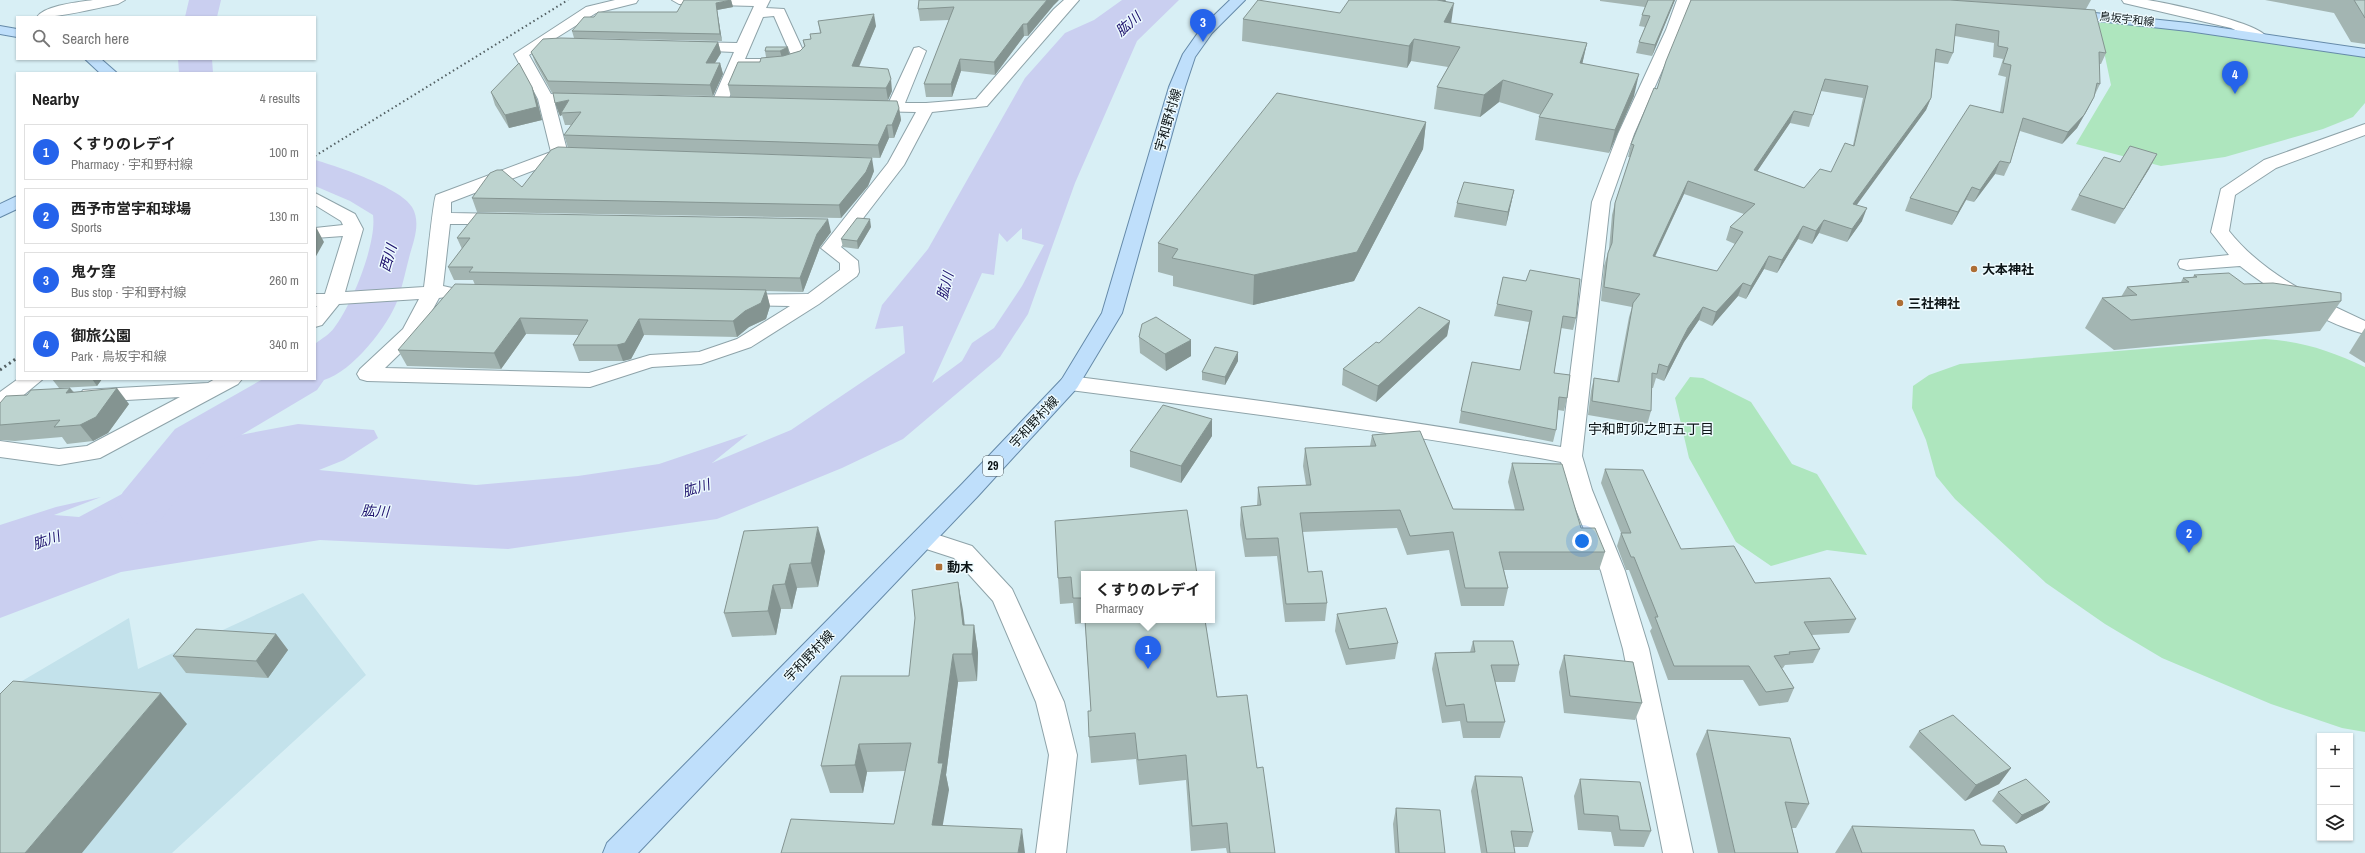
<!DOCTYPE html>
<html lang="en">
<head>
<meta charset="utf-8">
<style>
  body { margin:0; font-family:"Archivo Narrow","Noto Sans JP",sans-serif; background:#f6f6f6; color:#222 }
  .controls { position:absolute; right:12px; bottom:12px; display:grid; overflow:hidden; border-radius:0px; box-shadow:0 1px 3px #0004 }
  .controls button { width:36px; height:36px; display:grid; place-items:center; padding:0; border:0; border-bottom:1px solid #e0e0e0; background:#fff; color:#222; font:20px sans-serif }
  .you { position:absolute; left:1582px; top:541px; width:14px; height:14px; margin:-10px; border:3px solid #fff; border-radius:50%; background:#1a73e8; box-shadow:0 0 0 6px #1a73e833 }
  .badge { display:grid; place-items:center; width:26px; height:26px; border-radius:50%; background:#2563eb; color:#fff; font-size:13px; font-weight:700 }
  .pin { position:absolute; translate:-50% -33px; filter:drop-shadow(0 1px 2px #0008) }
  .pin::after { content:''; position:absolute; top:21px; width:14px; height:12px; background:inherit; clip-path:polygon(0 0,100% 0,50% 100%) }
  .popup { position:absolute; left:1081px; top:571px; width:134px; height:52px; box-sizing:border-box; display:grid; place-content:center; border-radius:0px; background:#fff; filter:drop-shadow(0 1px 3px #0005); font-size:13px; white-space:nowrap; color:#767676 }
  .popup b { font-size:15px; color:#222 }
  .popup::after { content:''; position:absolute; left:50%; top:100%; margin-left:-8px; border:8px solid transparent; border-top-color:#fff }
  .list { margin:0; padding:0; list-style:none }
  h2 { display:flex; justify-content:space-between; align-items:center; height:52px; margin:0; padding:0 16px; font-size:17px }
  h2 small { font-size:13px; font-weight:400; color:#767676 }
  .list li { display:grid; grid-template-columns:26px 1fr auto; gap:12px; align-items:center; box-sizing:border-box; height:56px; margin:0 8px 8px; padding:0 8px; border:1px solid #e0e0e0; border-radius:0px }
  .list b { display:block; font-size:15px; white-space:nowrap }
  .list p { margin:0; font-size:13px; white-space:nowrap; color:#767676 }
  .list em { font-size:13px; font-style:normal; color:#767676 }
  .icon { flex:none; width:22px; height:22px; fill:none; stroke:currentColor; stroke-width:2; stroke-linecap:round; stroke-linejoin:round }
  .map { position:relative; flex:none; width:2365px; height:853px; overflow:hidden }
  .search { position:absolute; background:#fff; box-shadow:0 1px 3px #0004; left:16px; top:16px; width:300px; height:44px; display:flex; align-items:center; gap:10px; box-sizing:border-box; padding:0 14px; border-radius:0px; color:#767676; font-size:15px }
  .panel { position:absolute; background:#fff; box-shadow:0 1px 3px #0004; left:16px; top:72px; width:300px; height:308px; border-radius:0px }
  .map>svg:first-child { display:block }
  .built { fill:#c3e2eb }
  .green { fill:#aee6be }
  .water { fill:#cacff0; fill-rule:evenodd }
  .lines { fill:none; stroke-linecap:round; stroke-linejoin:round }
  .river { fill:#cacff0; fill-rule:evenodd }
  .minor-casing { stroke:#8ea3a9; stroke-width:2 }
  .major-casing { stroke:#658aa9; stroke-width:2 }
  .minor { fill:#fff; fill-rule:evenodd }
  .major { fill:#bfdffb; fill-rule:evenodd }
  .rail-far1 { stroke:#525f62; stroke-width:2; stroke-dasharray:1.5 3; stroke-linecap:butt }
  .rail { stroke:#525f62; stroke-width:3; stroke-dasharray:2 3.5; stroke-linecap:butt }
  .wall { fill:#a3b5b2; fill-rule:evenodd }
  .shaded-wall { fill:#849491 }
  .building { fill:#bdd3cf; stroke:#849491; fill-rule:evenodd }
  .poi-dot { fill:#ad6e35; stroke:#edfafe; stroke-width:1.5 }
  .labels { text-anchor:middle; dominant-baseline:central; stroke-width:3; stroke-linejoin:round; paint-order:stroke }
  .far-street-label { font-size:11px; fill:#0c1416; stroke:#edfafe }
  .shield { fill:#edfafe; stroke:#50595c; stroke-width:1 }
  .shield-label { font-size:12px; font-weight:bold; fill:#0c1416 }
  .street-label { font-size:13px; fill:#0c1416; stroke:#edfafe }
  .poi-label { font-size:13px; font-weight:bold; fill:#0c1416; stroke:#edfafe; text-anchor:start }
  .water-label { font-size:14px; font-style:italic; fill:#1f136e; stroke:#edfafe }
  .neighbourhood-label { font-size:14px; fill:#0c1416; stroke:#edfafe }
</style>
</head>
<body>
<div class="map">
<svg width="2365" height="853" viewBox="0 0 2365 853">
  <rect width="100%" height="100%" fill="#d8eff5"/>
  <path class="built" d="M303,593L366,675L172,853H0V694L129,618L138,669Z"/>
  <path class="green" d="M2108,22L2180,29L2365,57V103L2353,117L2323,129L2225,157L2161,166L2076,144L2111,85L2098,23Z
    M2265,339C2301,341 2332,351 2365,367V732L2342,728L2271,704L2162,658L2105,624L2046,583L1955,499L1936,476L1926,440L1912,408L1913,386L1929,375L1960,364Z
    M1690,377L1703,378L1751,402L1792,464L1817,474L1867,555L1827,550L1771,566L1736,542L1689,458L1675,398Z"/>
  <path class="water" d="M1122,0H1179L1137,41L1075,183L1028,314L1000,357L903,439L842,468L717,519L508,549L320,540L121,572L0,618V525L56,507L101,497L54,515L79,517L150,479L173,455L229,437L298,424L374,430L378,438L344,460L319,470L476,485L578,476L659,464L748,434L712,463L791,430L905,353L903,326L875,329L882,305L928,249L1025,78L1065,33L1094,20ZM1022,228V239L1044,245L1022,286L994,328L972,343L962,361L932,383L982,273L994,275L999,233L1007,242Z"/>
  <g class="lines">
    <path class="river" d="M189,0H221L217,17H185Z
      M178,59H212L213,73H179Z
      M315,160C337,166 401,188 412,207C421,222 414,240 410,254C406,269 403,284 398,299C389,325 352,372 324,380L317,390L211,453L161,520L142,525L123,520L115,506L123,492L175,429L263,379H315V344C321,339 330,334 334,328C352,305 377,243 373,215L350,201L315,186Z"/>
    <defs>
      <path id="minor" d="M93,0H125L118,4C91,9 64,17 37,17C45,5 80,2 93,0Z
        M615,0H638L636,3L596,13L529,55L551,94L591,96L593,99L591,102L555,104L568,154L566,158L451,202V213L504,214L510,215L513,219L510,223L504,224H450L443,286L452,288L455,292L452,296L439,298L418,336L385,368L589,373L650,355L699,352L737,339L790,306L739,305L732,303L729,299L732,295L808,294L840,270V263L821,248L888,163L916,112L869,111L863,109L861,106L863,103L889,102L914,48L919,47L926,51L905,103H926L976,99L1054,9L1064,0H1079L987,106L932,112L904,165L841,247L858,261L859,272L857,276L819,304L751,347L701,364L652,367L590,387L367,381L360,379L357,374L360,369L403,329L419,299L339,304L322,325L315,327V308L317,306H315V294H325L343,236L315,238V228L343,225L341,221L315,205V193L355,214L363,229L345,292L424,287C426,275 433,200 436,195L551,152L538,99L514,54L586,7Z
        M672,0H770L766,8L784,9L806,57C796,71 758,68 742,68L726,105H714L712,102L734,52L690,50L683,46L690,42L737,43L754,6L679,4ZM774,16L791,55L782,59H745L763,17Z
        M1677,0H1691L1680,30L1634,134L1610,202L1582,456L1592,490L1625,571L1649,649L1693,853H1663L1623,649L1601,571L1568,490L1561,462C1398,432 1234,411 1070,390L1063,388L1059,383L1063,378L1070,376C1234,397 1398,418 1561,447L1592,202L1618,134L1666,30Z
        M2122,0C2130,0 2139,0 2147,0C2168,3 2257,22 2267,37L2260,41C2250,39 2241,32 2231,28L2124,3Z
        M2365,124V135L2276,168L2235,195L2229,231C2264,275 2315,298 2365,321V334C2327,325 2270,290 2240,266L2187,270L2180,268L2178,264L2180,260L2229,255L2211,232L2221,189L2264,160Z
        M18,379H43L8,408L0,410V392Z
        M215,379H242L238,384L100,458L59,465L0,457V441L59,449L87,446L180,397L91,402L83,400L80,395L83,390L208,383Z
        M923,530L972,546L1012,589L1064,702L1077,755L1066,853H1036L1049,755L1036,702L993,601L954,558L914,545L911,539L914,533Z"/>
      <path id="major" d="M1230,0H1245L1212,33L1195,57L1185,87L1122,313L1077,388L978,496L638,853H603L607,843L962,484L1062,379L1102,313L1169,87L1183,54L1202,27Z
        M2067,10L2188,23L2365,49V57L2188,31L2062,17L2060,14Z
        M0,26L17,29V37L0,34Z
        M85,59H101L117,73H100Z
        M17,196V209L0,217V204Z"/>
    </defs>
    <use href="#minor" class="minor-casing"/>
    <use href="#major" class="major-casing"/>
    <use href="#minor" class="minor"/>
    <use href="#major" class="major"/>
    <path class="rail-far1" d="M315,156L568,0"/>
    <path class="rail" d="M0,370L17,358"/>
  </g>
  <path class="wall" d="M731,0L733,7L717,10L722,41L574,38L572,31L594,17L677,12Z
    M919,0L1053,6L1028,36H1024L995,75L961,71L952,97H926L924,84L950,20L920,21L918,9Z
    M1600,0H1675L1652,56L1636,53L1639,42L1645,27L1639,26L1642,15L1645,7L1600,1Z
    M1691,0H2091L2086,9L2106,53L2101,64H2099L2100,84L2088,109L2077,128L2062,144L2020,131L2010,163L2004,176L1995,174L1974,202L1966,200L1952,225L1905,211L1910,198L2000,112L2006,77L1998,75L2003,59L1993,57L1994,43L1955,36L1953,53L1948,64L1935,62L1931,98L1926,110L1856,205L1862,221L1847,242L1819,233L1812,244L1798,239L1777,273L1764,269L1746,299L1738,296L1712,326L1699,320L1684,342L1664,381L1656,378L1653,388H1651V411L1647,425L1588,415L1591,391L1594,378L1617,381L1629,317L1632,307L1601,301L1604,266L1609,249L1612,215L1615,203L1630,157H1628L1631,144L1657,89ZM1821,91L1863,98L1853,145L1831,172L1804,188L1757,171L1790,123L1809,127ZM1684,194L1744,214L1730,227L1726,240L1735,244L1717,271L1655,257Z
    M2265,0H2365V44L2351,42L2334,13Z
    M1445,1L1451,23L1587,43L1582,64L1634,96L1609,153L1535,140L1539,117L1541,115L1499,102L1480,117L1434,109L1437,87L1448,67L1411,61L1407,68L1242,41L1243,19L1340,13Z
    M818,21L876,26L859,67L892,91L888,100L899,108L901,120L894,138H889L880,158L568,148L564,135L571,125H565L562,115L560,116L555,103L731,97L728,85L766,57L765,51L788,47L789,54L800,51L804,46L803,40L811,39L820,33Z
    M718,42L721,53L715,63H720L723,74L713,96L552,93L535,62L531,52Z
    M532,87L537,100L542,120L509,128L495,105L491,92Z
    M1426,122L1423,149L1354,281L1253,305L1173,286V276L1158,272V243Z
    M2157,154L2149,169L2115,224L2071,210L2079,195Z
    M874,171L868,186L841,218L477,212L472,198L522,187Z
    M1514,190L1511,204L1506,226L1454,217L1457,203Z
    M871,227L858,249L843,247L841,239Z
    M831,232L820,247L803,292L766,291L770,306L766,319L749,327L737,337L644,335L631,359L623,361H579L573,345L579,335L526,334L501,369L407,366L398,350L475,285L473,280H454L448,267L462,249L457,238Z
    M2194,275L2244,284L2341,301L2320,331L2114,350L2085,328L2102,298L2121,297L2127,287L2181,282L2183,278L2193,277Z
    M1497,304L1576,318L1573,330L1561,328L1554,373L1567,398L1564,411L1558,410L1556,430L1553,442L1459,423L1461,411L1520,370L1529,322L1494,316Z
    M1450,321L1447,336L1376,402L1342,385L1343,369L1379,343Z
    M2365,328V363L2349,353L2359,337Z
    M1139,337L1191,356L1166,371L1140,353Z
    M1238,352V361L1225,385L1202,380V372Z
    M52,379H102L97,386L59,388Z
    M70,388L74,392L129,404L108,433L93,441L67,444L62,437L15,441L0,440V403L27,395Z
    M1372,435L1453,509L1515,510L1508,482L1512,463L1581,528L1605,552L1599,570H1504L1508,588L1504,606H1461L1449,550L1407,555L1397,528L1302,532L1308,572L1327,603L1325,621L1285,622L1277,556L1245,557L1240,525L1241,507L1257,506L1258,487L1306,485L1303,466L1305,448L1370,446Z
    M1212,436L1181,483L1130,467V451Z
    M1605,469L1681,549L1755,583L1856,619L1849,633L1812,635L1820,649L1813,663L1785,665L1783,668H1782L1794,688L1788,702L1759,706L1743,680H1668L1650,631L1652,628L1629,570H1626L1617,546L1621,533L1601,483Z
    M744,531L825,551L818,587L797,588L792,609H781L776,635L732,637L724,613Z
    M1084,574V620H1205L1217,697L1257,768L1275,853H1227L1226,848L1191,851L1186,780L1139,785L1136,759L1091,763L1089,737L1091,711L1085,623L1075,624L1073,603L1060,604L1058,578Z
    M958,582L964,625H974L978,653L977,681L958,682L946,775L949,790L894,824L905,771L867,772L863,793H830L821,766L909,676Z
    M1337,614L1398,643L1395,659L1346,665L1335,631Z
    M276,634L288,650L268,678L186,673L173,656Z
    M1473,641L1519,665L1515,682H1495L1505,722L1500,738H1463L1460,721L1442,723L1432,669L1435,653L1470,652Z
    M1564,655L1642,703L1635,720L1564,713L1559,672Z
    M1707,730L1809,804L1796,828H1792L1798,853H1718L1696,754Z
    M1919,731L2011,768L1999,784L1965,801L1909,747Z
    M1475,776L1533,832L1528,847H1514L1515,853H1481L1471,791Z
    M1580,779L1651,831L1644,847L1614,846L1611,832L1578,830L1574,796Z
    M1998,792L2043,810L2016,824L1992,801Z
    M1396,808L1445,853H1395L1393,824Z
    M1852,826L1981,845L2007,853H1835Z"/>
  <path class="shaded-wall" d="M731,0L733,7L717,10L722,41L720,34L716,3Z
    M1047,0H1059L1053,6L1028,36L1027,24Z
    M1437,0H1446L1434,21Z
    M1674,0H1675L1652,56L1655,45Z
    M1454,3L1451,24L1444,22Z
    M874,14L876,26L854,78L852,66Z
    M1023,24L1024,36L995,75L994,62Z
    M1414,39L1411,61L1407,68L1409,46Z
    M718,42L721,53L708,74L706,63Z
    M1587,43L1582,65L1580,63Z
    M788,47L789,54L782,58L780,51Z
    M960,59L961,71L952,97L951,84Z
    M720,63L723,74L713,96L710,85Z
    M1639,74L1634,96L1609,153L1615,130Z
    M891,79L892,91L888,100L886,88Z
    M1503,80L1499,102L1480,117L1484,95Z
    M532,87L537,100L542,120L509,128L505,115Z
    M2094,97L2077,128L2062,144L2068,132Z
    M1931,98L1926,110L1848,217L1853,204Z
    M569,100L561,113L562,115L560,116L555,103Z
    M899,108L901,120L894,138L892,125Z
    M1794,111L1790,123L1750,182L1754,170Z
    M1426,122L1423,149L1354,281L1253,305L1254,275Z
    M887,125L889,138L880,158L878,145Z
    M2157,154L2149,169L2115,224Z
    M872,158L874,171L868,186L841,218L839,205Z
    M2000,161L1995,174L1974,202L1980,190Z
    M1688,181L1684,194L1649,269L1653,256Z
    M1972,187L1966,200L1952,225L1958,212Z
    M1514,190L1511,204L1506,226L1508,212Z
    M1867,208L1862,221L1847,242L1852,229Z
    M828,219L831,232L820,247L803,292L800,278L817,234Z
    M870,219L871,227L858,249L857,241Z
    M1824,220L1819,233L1812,244L1816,231Z
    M1803,226L1798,239L1777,273L1782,260Z
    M316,227L324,242L315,258V229Z
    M1769,256L1764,269L1746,299L1751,286Z
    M1743,283L1738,296L1712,326L1716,312Z
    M766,290L770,306L766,319L749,327L737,337L733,321Z
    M1703,307L1699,320L1684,342L1664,381L1668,367L1688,328Z
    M520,318L526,334L501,369L494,353Z
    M639,319L644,335L631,359L623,361L617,345Z
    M1450,321L1447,336L1376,402L1378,386Z
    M1191,340V356L1166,371L1165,354Z
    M1238,352V361L1225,385V377Z
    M92,379H102L97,386Z
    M70,388L82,404L66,393Z
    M117,388L129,404L108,433L93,441L80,425Z
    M1212,419V436L1181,483V466Z
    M818,527L825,551L818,587L811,563Z
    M790,564L797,588L792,609L785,584Z
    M958,582L963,610L968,653L963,625Z
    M773,585L781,609L776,635L768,611Z
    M974,625L978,653L977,681L972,654Z
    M276,634L288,650L268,678L256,661Z
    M953,654L958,682L946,775L949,790L938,852L932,825L938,763Z
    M161,693L187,724L82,853H25Z
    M859,744L867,772L863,793L855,765Z
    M2011,768L1999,784L1965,801L1976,785Z
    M2050,802L2043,810L2016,824L2022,815Z
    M1022,829L1025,853H1018Z"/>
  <path class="building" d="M684,0H731L716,3L720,34L572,31L584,17H594L598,12H677Z
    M919,0H1047L1027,24H1023L994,62L960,59L951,84H924L954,7L918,9Z
    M1258,0L1340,13L1349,0H1437L1454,3L1444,22L1587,43L1580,63L1639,74L1615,130L1539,117L1553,94L1503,80L1484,95L1437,87L1460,47L1414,39L1409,46L1243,19Z
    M1648,0H1674L1655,45L1639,42L1650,16L1642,15Z
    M1691,0H1950L2095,10L2106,53L2099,52L2100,84L2097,83L2094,97L2084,115L2068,132L2023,118L2010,163L2000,161L1980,190L1972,187L1958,212L1910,198L1970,105L2003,113L2011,65L2003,63L2008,48L1998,46L1999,31L1956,24L1953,53L1936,49L1931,98L1853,204L1867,208L1852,229L1824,220L1816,231L1803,226L1782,260L1769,256L1751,286L1743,283L1716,312L1703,307L1688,328L1668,367L1659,364L1657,374L1652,373L1651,411L1592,401L1594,378L1619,382L1633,303L1640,294L1604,287L1608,253L1612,243L1615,203L1634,145L1631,144L1654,88L1657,89L1666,61ZM1825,79L1868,86L1854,146L1845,143L1831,172L1820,169L1804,188L1754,170L1794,111L1813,115ZM1688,181L1755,204L1730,227L1743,232L1717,271L1653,256Z
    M2354,0H2365V18Z
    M874,14L852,66L888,69L891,79L886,88L728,85L738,62H760L761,58L783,56L800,51L805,46L803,40L811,39L810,34L821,33L818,21Z
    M561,38L718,42L706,63H720L710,85L548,81L531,52L543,39Z
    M766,47H788L780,51H765Z
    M519,63L532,87L537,107L505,115L491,92Z
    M553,93L897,101L899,108L892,125H887L878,145L564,135L581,112L561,113L569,100L555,103Z
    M1277,93L1426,122L1357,252L1254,275L1172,258L1178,249L1158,243Z
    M2130,146L2157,154L2124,209L2079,195L2104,157L2120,162Z
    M558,147L872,158L866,172L839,205L472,198L490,173L497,170H502L522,187L551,150Z
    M1464,182L1514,190L1508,212L1457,203Z
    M477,213L828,219L817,234L800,278L469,272L473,267H448L470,238H457Z
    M857,218L870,219L857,241L841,239Z
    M1530,270L1580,279L1576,318L1563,316L1554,373L1570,375L1567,398L1559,397L1556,430L1461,411L1472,362L1520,370L1532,311L1497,304L1503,277L1526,281Z
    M2229,273L2244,284L2273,283L2341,293V301L2131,320L2102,298L2137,295L2127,287L2189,282L2183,278L2197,277L2194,275Z
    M455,284L766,290L761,303L745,311L733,321L639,319L625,343L617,345H573L588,320L520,318L494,353L398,350Z
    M1419,307L1450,321L1378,386L1343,369L1376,342L1379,343Z
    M1156,317L1191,340L1165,354L1139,337L1142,324Z
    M1215,347L1238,352L1225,377L1202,372Z
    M70,388L66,393L117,388L96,417L80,425L54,427L60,420L0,425V403L6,396L27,395L31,390Z
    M1163,405L1212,419L1181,466L1130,451Z
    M1420,431L1453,509L1524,510L1512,463L1562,464L1581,528H1595L1605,552H1499L1508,588H1465L1453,532L1410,536L1400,510L1300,513L1308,572L1322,571L1327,603L1286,604L1278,538L1246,539L1241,507L1261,505L1258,487L1311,485L1305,448L1376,446L1372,435Z
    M1605,469L1643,470L1681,549L1734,546L1755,583L1830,578L1856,619L1804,622L1820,649L1789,652L1790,654L1774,656L1794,688L1766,692L1749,666H1674L1655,617H1658L1634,557H1631L1621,533H1631Z
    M1187,510L1197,574H1084V612L1083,598H1073L1071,577L1058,578L1055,521Z
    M818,527L811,563L790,564L785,584L773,585L768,611L724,613L744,531Z
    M958,582L963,625H974L972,654H953L938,763H943L932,825L1022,829L1018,853H781L791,819L894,824L911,743L859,744L855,765L821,766L841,676H909L915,618L912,590Z
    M1386,608L1398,643L1349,649L1337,614Z
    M1085,620H1205L1217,697L1247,695L1257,768L1263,767L1275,853H1230L1227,823L1192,826L1186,755L1138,760L1135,733L1089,737L1088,711H1091Z
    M196,629L276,634L256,661L173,656Z
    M1473,641H1513L1519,665H1491L1505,722H1467L1464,704L1446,706L1435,653L1475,652Z
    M1564,655L1633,662L1642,703L1570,696Z
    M13,681L161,693L25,853H0V694Z
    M1953,715L2011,768L1976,785L1919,731Z
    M1707,730L1790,738L1809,804L1785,802L1798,853H1735Z
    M1475,776L1522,777L1533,832L1511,831L1515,853H1487Z
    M1580,779L1640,782L1651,831L1620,830L1618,816L1584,814Z
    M2026,779L2050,802L2022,815L1998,792Z
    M1396,808L1440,810L1445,853H1399Z
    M1852,826L1974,830L1981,845L2004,846L2007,853H1862Z"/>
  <g class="poi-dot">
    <circle cx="1974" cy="269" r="4"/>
    <circle cx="1900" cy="303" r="4"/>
    <rect x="935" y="563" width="8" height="8" rx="2"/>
  </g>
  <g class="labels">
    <g class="far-street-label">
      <text transform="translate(2127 19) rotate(6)">鳥坂宇和線</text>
    </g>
    <rect class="shield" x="983" y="456" width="20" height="20" rx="3"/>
    <g class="shield-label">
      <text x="993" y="466">29</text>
    </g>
    <g class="street-label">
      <text transform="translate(1168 120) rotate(-74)">宇和野村線</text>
      <text transform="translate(1034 422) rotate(-47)">宇和野村線</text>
      <text transform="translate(809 656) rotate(-46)">宇和野村線</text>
    </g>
    <g class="poi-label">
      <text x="1982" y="269">大本神社</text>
      <text x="1908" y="303">三社神社</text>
      <text x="947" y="567">動木</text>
    </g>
    <g class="water-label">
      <text transform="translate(1128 24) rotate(-41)">肱川</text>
      <text transform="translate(388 258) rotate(-74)">西川</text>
      <text transform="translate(945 286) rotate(-75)">肱川</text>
      <text transform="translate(696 488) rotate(-17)">肱川</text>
      <text transform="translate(375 511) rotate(3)">肱川</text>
      <text transform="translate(46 540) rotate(-19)">肱川</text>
    </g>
    <g class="neighbourhood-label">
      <text x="1651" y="429">宇和町卯之町五丁目</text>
    </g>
  </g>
</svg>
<div class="controls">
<button>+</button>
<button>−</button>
<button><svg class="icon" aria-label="layers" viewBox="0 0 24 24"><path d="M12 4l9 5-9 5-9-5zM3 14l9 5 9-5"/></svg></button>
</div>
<div class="you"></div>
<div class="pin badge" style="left:1148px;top:669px">1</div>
<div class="popup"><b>くすりのレデイ</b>Pharmacy</div>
<div class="pin badge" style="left:2189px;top:553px">2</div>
<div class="pin badge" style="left:1203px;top:42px">3</div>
<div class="pin badge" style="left:2235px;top:94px">4</div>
<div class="search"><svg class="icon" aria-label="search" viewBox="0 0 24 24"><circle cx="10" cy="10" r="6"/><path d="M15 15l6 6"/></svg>Search here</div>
<section class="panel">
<h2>Nearby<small>4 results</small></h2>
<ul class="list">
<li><span class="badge">1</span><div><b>くすりのレデイ</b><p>Pharmacy · 宇和野村線</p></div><em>100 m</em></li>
<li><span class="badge">2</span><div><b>西予市営宇和球場</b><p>Sports</p></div><em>130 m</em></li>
<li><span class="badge">3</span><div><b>鬼ケ窪</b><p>Bus stop · 宇和野村線</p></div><em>260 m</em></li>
<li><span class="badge">4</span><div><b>御旅公園</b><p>Park · 鳥坂宇和線</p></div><em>340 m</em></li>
</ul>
</section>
</div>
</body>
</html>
